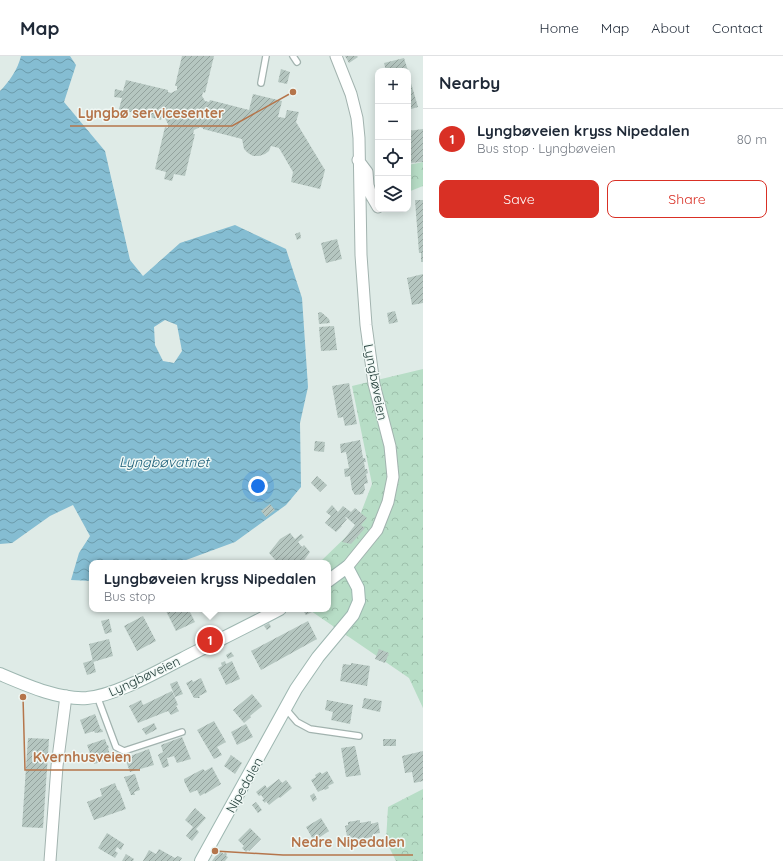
<!DOCTYPE html>
<html lang="en">
<head>
<meta charset="utf-8">
<style>
  body { margin:0; font-family:Quicksand,sans-serif; background:#f2f2f3; color:#1f2937 }
  .controls { position:absolute; right:12px; top:12px; display:grid; overflow:hidden; border-radius:8px; box-shadow:0 2px 10px #0003 }
  .controls button { width:36px; height:36px; display:grid; place-items:center; padding:0; border:0; border-bottom:1px solid #e0e1e3; background:#fff; color:#1f2937; font:20px sans-serif }
  .you { position:absolute; left:258px; top:430px; width:14px; height:14px; margin:-10px; border:3px solid #fff; border-radius:50%; background:#1a73e8; box-shadow:0 0 0 6px #1a73e833 }
  .badge { display:grid; place-items:center; width:26px; height:26px; border-radius:50%; background:#d93025; color:#fff; font-size:13px; font-weight:700 }
  .pin { position:absolute; translate:-50% -50%; border:2px solid #fff; box-shadow:0 1px 4px #0006 }
  .popup { position:absolute; left:89px; top:504px; width:242px; height:52px; box-sizing:border-box; display:grid; place-content:center; border-radius:8px; background:#fff; filter:drop-shadow(0 1px 3px #0005); font-size:13px; white-space:nowrap; color:#747a83 }
  .popup b { font-size:15px; color:#1f2937 }
  .popup::after { content:''; position:absolute; left:50%; top:100%; margin-left:-8px; border:8px solid transparent; border-top-color:#fff }
  .list { margin:0; padding:0; list-style:none }
  h2 { display:flex; justify-content:space-between; align-items:center; height:52px; margin:0; padding:0 16px; font-size:17px }
  h2 small { font-size:13px; font-weight:400; color:#747a83 }
  .list li { display:grid; grid-template-columns:26px 1fr auto; gap:12px; align-items:center; box-sizing:border-box; height:60px; padding:0 16px; border-top:1px solid #e0e1e3 }
  .list b { display:block; font-size:15px; white-space:nowrap }
  .list p { margin:0; font-size:13px; white-space:nowrap; color:#747a83 }
  .list em { font-size:13px; font-style:normal; color:#747a83 }
  .actions { display:flex; gap:8px; padding:12px 16px }
  .actions a { flex:1; padding:9px 0; border:1px solid #d93025; border-radius:8px; text-align:center; font-size:14px; color:#d93025 }
  .actions .main { background:#d93025; color:#fff }
  .icon { flex:none; width:22px; height:22px; fill:none; stroke:currentColor; stroke-width:2; stroke-linecap:round; stroke-linejoin:round }
  .map { position:relative; flex:none; width:423px; height:805px; overflow:hidden }
  header { display:flex; align-items:center; gap:24px; box-sizing:border-box; height:56px; padding:0 20px; background:#fff; border-bottom:1px solid #e0e1e3 }
  header strong { font-size:19px }
  nav { display:flex; gap:22px; margin-inline-start:auto; font-size:14px }
  main { display:flex }
  aside { flex:1; background:#fff }
  .map>svg:first-child { display:block }
  .forest { fill:url(#forest-crowns) }
  .water { fill:url(#water-waves); fill-rule:evenodd }
  .building { fill:url(#building-hatch) }
  .lines { fill:none; stroke-linecap:round; stroke-linejoin:round }
  .lane-casing { stroke:#a2b3af; stroke-width:8 }
  .street-casing { stroke:#a2b3af; stroke-width:13 }
  .secondary-casing { stroke:#9eb7b1; stroke-width:14 }
  .lane { stroke:#fff; stroke-width:5.5 }
  .street { stroke:#fff; stroke-width:11 }
  .secondary { stroke:#fff; stroke-width:12 }
  .labels { text-anchor:middle; dominant-baseline:central; stroke-width:3; stroke-linejoin:round; paint-order:stroke }
  .street-label { font-size:13px; fill:#203b37; stroke:#f0f8f5 }
  .water-label { font-size:14px; font-style:italic; fill:#195d78; stroke:#f0f8f5 }
  .leader { fill:none; stroke:#b5754b; stroke-width:1.5 }
  .callout-dot { fill:#b5754b; stroke:#f0f8f5; stroke-width:1.5 }
  .callout-label { font-size:14px; text-anchor:middle; font-weight:bold; fill:#b5754b; stroke:#f0f8f5; stroke-width:3; stroke-linejoin:round; paint-order:stroke }
</style>
</head>
<body>
<header>
<strong>Map</strong>
<nav><a>Home</a><a>Map</a><a>About</a><a>Contact</a></nav>
</header>
<main>
<div class="map">
<svg width="423" height="805" viewBox="0 0 423 805">
  <defs>
    <pattern id="forest-crowns" width="20" height="18" patternUnits="userSpaceOnUse"><rect width="20" height="18" fill="#b7ddc6"/><path d="M2 6a3 3 0 1 1 6 0M12 15a3 3 0 1 1 6 0" fill="none" stroke="#9dbfab"/></pattern>
    <pattern id="water-waves" width="16" height="10" patternUnits="userSpaceOnUse"><rect width="16" height="10" fill="#85bdd2"/><path d="M0 5q4-4 8 0t8 0" fill="none" stroke="#6c9bab"/></pattern>
    <pattern id="building-hatch" width="6" height="6" patternUnits="userSpaceOnUse"><rect width="6" height="6" fill="#b5c6c0"/><path d="M-1 1l2-2M0 6l6-6M5 7l2-2" fill="none" stroke="#93a29d"/></pattern>
  </defs>
  <rect width="100%" height="100%" fill="#dfebe7"/>
  <path class="forest" d="M423,106V130L408,136V109Z
    M423,313V652L409,622L308,553H328V507H319L355,472L372,428L352,330Z
    M423,733V805H396L386,785L388,751Z"/>
  <path class="water" d="M21,0H70L76,9L64,46L105,95L130,204L143,220L180,187L235,169L286,193L302,242L308,331L300,367L301,431L286,449L235,486L178,507H92V525L71,524L79,497L90,480L73,449L50,460L12,487L0,488V35C9,26 18,13 21,0ZM165,264L177,269L182,295L174,307L163,305L155,289L154,271Z"/>
  <path class="building" d="M182,0H214L205,37L203,36L202,40L205,45L209,46L210,44L249,54L253,38L282,45L278,61L285,62L287,54L299,56L296,66L325,114L320,133L291,126L293,116L279,92L271,90L269,95L265,98L259,100H253L248,97L244,93L242,83L203,73V72L200,71L194,74L193,78H195L185,120L174,118L172,125L164,123L166,116L155,113L165,71L168,72V68L165,62L162,61L161,64L119,53L122,42L114,41L115,33L123,35L126,24L168,34V36L171,37L177,34V30H175Z
    M345,0H357L358,1L349,7Z
    M404,2L408,15H386L384,7Z
    M281,13L290,16L287,28L278,26Z
    M408,17L418,51L408,54Z
    M423,73V106L408,107V75Z
    M415,144H423V206H421V197H419Z
    M300,176L301,182L297,184L295,178Z
    M337,183L342,203L326,207L321,187Z
    M423,218V247L412,249L407,222Z
    M395,255L398,266L389,268L387,257Z
    M321,256L329,263L330,267L319,268L318,257Z
    M334,270L337,294L321,295L319,271Z
    M349,327L357,368L345,370L343,361L338,362L332,330Z
    M360,384L363,402H365L366,406H364L365,413H367L368,417L366,418L368,427L364,428L365,433L363,438L355,439L352,434L350,420L345,421L344,413L349,412L346,396L341,397L340,388Z
    M315,385L325,386L324,396L314,395Z
    M317,420L327,429L320,436L311,427Z
    M270,448L275,454L266,461L261,455Z
    M332,449L338,456L343,450L351,456L355,452L367,462L361,469L365,472L351,488L342,486L355,469L346,461L345,462L347,463L341,470H342L336,476L325,467L331,460L326,456Z
    M290,477L295,483L301,478L304,481L298,486L302,491L304,489L310,496L302,507H278L269,497L280,483Z
    M165,553H191L189,554L195,566L176,575Z
    M302,553H313L314,555L306,559Z
    M143,560L156,585L137,595L124,570Z
    M109,563L112,576L105,578L101,565Z
    M308,565L317,583L261,614L251,595Z
    M269,567L271,571L267,574L264,570Z
    M109,583L113,600L93,606L89,588Z
    M379,593L389,597L385,607L375,603Z
    M231,596L234,600L228,603L226,599Z
    M93,604L96,616L87,619L83,607Z
    M225,605L226,608L232,605L240,623L226,629L218,612L222,610L221,607Z
    M351,607L370,610L367,630L340,625L343,608L351,609Z
    M201,622L207,636L199,640L200,642H194L186,627L192,624L193,626Z
    M177,625L183,638L175,641L170,628Z
    M172,635L178,649L176,650L179,655L171,659L168,655L138,667L129,650L141,644L143,649Z
    M252,638L262,650L250,660L251,661L244,667L233,654Z
    M364,642L382,645L380,656L362,652Z
    M327,644L353,649L350,668L331,664L333,656L325,654Z
    M95,658L101,674L102,673L103,676L95,677L94,675L85,678L80,664Z
    M214,665L226,686L217,691L222,699L214,703L197,674Z
    M154,667L157,673L146,679L142,673Z
    M246,668L253,681L237,689L231,676Z
    M182,681L191,703L177,707L174,700L167,702L169,710L163,712L158,699L163,696L161,689Z
    M28,682L49,683L43,772L22,771Z
    M105,683L107,689H108L109,692H108L110,700L113,699L115,703L107,706V704L94,708L87,689Z
    M383,683H396V690H383Z
    M355,690L361,719L346,721L341,692Z
    M149,693L154,709L130,716L125,702Z
    M423,695V725L414,727L412,716L405,717L402,700Z
    M231,699L242,707L235,718L224,710Z
    M212,711L221,728L205,738V737L200,740L197,734L190,737L184,725V723L203,713L205,715Z
    M327,715L334,727L328,730L329,732L325,734L324,733L318,736L311,724L316,721L315,719L320,716L322,718Z
    M135,718L140,734L134,736L135,739H131L124,721Z
    M279,723L282,727L286,724L292,732L280,742L279,741L269,749L266,745L265,747L262,744L264,743L261,739L259,740L256,736L265,729L267,732Z
    M115,727L118,735L119,734L126,753L94,764L87,746L102,740L100,733Z
    M314,737L317,743L313,746L310,740Z
    M256,746L262,754L258,757L252,749Z
    M195,752L206,762L196,773L199,776L192,785L186,780L193,771L185,764Z
    M321,762L329,775L314,785L306,771Z
    M360,764V767L371,765V768L378,766L380,777L373,778V781L348,785L345,770L348,769V766Z
    M250,772L261,783L249,795L248,794L246,796L242,792L244,790L238,784Z
    M107,777L124,788L121,794L117,791L115,795L118,797L115,802L98,792Z
    M159,793L175,802L178,800L182,802L180,805H143L149,794L156,798Z
    M219,795L224,798L225,796L227,798L226,800L228,801L225,805H212Z
    M126,798L134,803L133,805H122Z"/>
  <g class="lines">
    <defs>
      <path id="lane" d="M293,0L297,6
        M261,27L266,0
        M97,640L116,691L124,695L182,676
        M285,652L297,666L310,673L359,680"/>
      <path id="street" d="M336,0L351,38L357,62L359,82L361,199L366,269L374,328L390,390L393,421L388,446L377,474L347,511
        M358,104L367,116L368,129L371,139L378,151
        M50,805L57,710L66,640"/>
      <path id="secondary" d="M0,618C26,629 59,644 87,642C117,639 156,616 182,603C215,586 248,570 280,553
        M201,805L296,633L318,601L353,559L359,545L358,532L347,511L328,525"/>
    </defs>
    <use href="#lane" class="lane-casing"/>
    <use href="#street" class="street-casing"/>
    <use href="#secondary" class="secondary-casing"/>
    <use href="#lane" class="lane"/>
    <use href="#street" class="street"/>
    <use href="#secondary" class="secondary"/>
  </g>
  <g class="labels">
    <g class="street-label">
      <text transform="translate(376 326) rotate(79)">Lyngbøveien</text>
      <text transform="translate(144 620) rotate(-25)">Lyngbøveien</text>
      <text transform="translate(244 729) rotate(-61)">Nipedalen</text>
    </g>
    <g class="water-label">
      <text x="164" y="406">Lyngbøvatnet</text>
    </g>
  </g>
  <path class="leader" d="M293 36L232 70H70M23 641L25 714H140M215 795L283 799H413"/>
  <g class="callout-dot">
    <circle cx="293" cy="36" r="4"/>
    <circle cx="23" cy="641" r="4"/>
    <circle cx="215" cy="795" r="4"/>
  </g>
  <g class="callout-label">
    <text x="151" y="62">Lyngbø servicesenter</text>
    <text x="82" y="706">Kvernhusveien</text>
    <text x="348" y="791">Nedre Nipedalen</text>
  </g>
</svg>
<div class="controls">
<button>+</button>
<button>−</button>
<button><svg class="icon" aria-label="locate" viewBox="0 0 24 24"><circle cx="12" cy="12" r="6"/><path d="M12 2v4M12 18v4M2 12h4M18 12h4"/></svg></button>
<button><svg class="icon" aria-label="layers" viewBox="0 0 24 24"><path d="M12 4l9 5-9 5-9-5zM3 14l9 5 9-5"/></svg></button>
</div>
<div class="you"></div>
<div class="pin badge" style="left:210px;top:584px">1</div>
<div class="popup"><b>Lyngbøveien kryss Nipedalen</b>Bus stop</div>
</div>
<aside>
<h2>Nearby<small></small></h2>
<ul class="list">
<li><span class="badge">1</span><div><b>Lyngbøveien kryss Nipedalen</b><p>Bus stop · Lyngbøveien</p></div><em>80 m</em></li>
</ul>
<div class="actions"><a class="main">Save</a><a>Share</a></div>
</aside>
</main>
</body>
</html>
